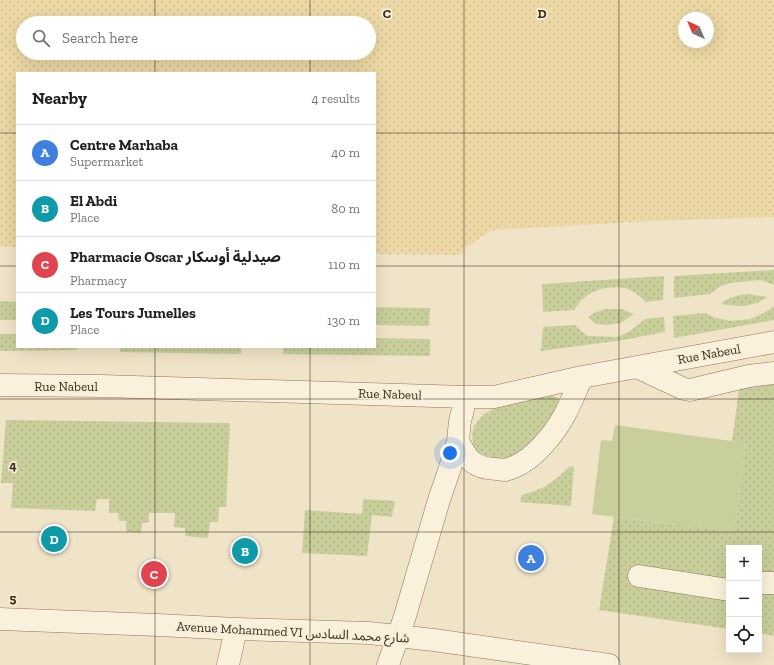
<!DOCTYPE html>
<html lang="en">
<head>
<meta charset="utf-8">
<style>
  body { margin:0; font-family:"Zilla Slab","Noto Sans Arabic",serif; background:#f2f2f2; color:#202124 }
  .controls { position:absolute; right:12px; bottom:12px; display:grid; overflow:hidden; border-radius:0px; box-shadow:0 4px 16px #0002 }
  .controls button { width:36px; height:36px; display:grid; place-items:center; padding:0; border:0; border-bottom:1px solid #e0e0e0; background:#fff; color:#202124; font:20px sans-serif }
  .compass { position:absolute; left:678px; top:12px; width:36px; height:36px; border-radius:50%; background:#fff; box-shadow:0 4px 16px #0002; rotate:316deg }
  .you { position:absolute; left:450px; top:453px; width:14px; height:14px; margin:-10px; border:3px solid #fff; border-radius:50%; background:#1a73e8; box-shadow:0 0 0 6px #1a73e833 }
  .badge { display:grid; place-items:center; width:26px; height:26px; border-radius:50%; background:#0f766e; color:#fff; font-size:13px; font-weight:700 }
  .pin { position:absolute; translate:-50% -50%; border:2px solid #fff; box-shadow:0 1px 4px #0006 }
  .list { margin:0; padding:0; list-style:none }
  h2 { display:flex; justify-content:space-between; align-items:center; height:52px; margin:0; padding:0 16px; font-size:17px }
  h2 small { font-size:13px; font-weight:400; color:#757577 }
  .list li { display:grid; grid-template-columns:26px 1fr auto; gap:12px; align-items:center; box-sizing:border-box; height:56px; padding:0 16px; border-top:1px solid #e0e0e0 }
  .list b { display:block; font-size:15px; white-space:nowrap }
  .list p { margin:0; font-size:13px; white-space:nowrap; color:#757577 }
  .list em { font-size:13px; font-style:normal; color:#757577 }
  .icon { flex:none; width:22px; height:22px; fill:none; stroke:currentColor; stroke-width:2; stroke-linecap:round; stroke-linejoin:round }
  .map { position:relative; flex:none; width:774px; height:665px; overflow:hidden }
  .search { position:absolute; background:#fff; box-shadow:0 4px 16px #0002; left:16px; top:16px; width:360px; height:44px; display:flex; align-items:center; gap:10px; box-sizing:border-box; padding:0 14px; border-radius:22px; color:#757577; font-size:15px }
  .panel { position:absolute; background:#fff; box-shadow:0 4px 16px #0002; left:16px; top:72px; width:360px; height:276px; border-radius:0px }
  .map>svg:first-child { display:block }
  .sand { fill:url(#sand-dots); fill-rule:evenodd }
  .garden { fill:url(#garden-dots) }
  .pitch { fill:#c9cf9b }
  .lines { fill:none; stroke-linecap:round; stroke-linejoin:round }
  .minor-casing { stroke:#8d765c; stroke-width:23 }
  .minor { stroke:#faf1dc; stroke-width:22 }
  .grid { fill:none; stroke:#3d2e20; stroke-width:1; stroke-opacity:0.55 }
  .labels { text-anchor:middle; dominant-baseline:central; stroke-width:3.5; stroke-linejoin:round; paint-order:stroke }
  .street-label { font-size:13px; fill:#3d2e20; stroke:#f7eed8 }
  .grid-label { font-size:13px; text-anchor:middle; font-weight:bold; fill:#3d2e20; stroke:#f7eed8; stroke-width:3.5; stroke-linejoin:round; paint-order:stroke }
</style>
</head>
<body>
<div class="map">
<svg width="774" height="665" viewBox="0 0 774 665">
  <defs>
    <pattern id="sand-dots" width="8" height="8" patternUnits="userSpaceOnUse"><rect width="8" height="8" fill="#ecd9a5"/><path d="M2 2h.1M6 6h.1" fill="none" stroke="#cbbb8e" stroke-width="1.8" stroke-linecap="round"/></pattern>
    <pattern id="garden-dots" width="8" height="8" patternUnits="userSpaceOnUse"><rect width="8" height="8" fill="#c9cf9b"/><path d="M2 2h.1M6 6h.1" fill="none" stroke="#aeb285" stroke-width="1.8" stroke-linecap="round"/></pattern>
  </defs>
  <rect width="100%" height="100%" fill="#f0e4c8"/>
  <path class="sand" d="M0,0H774V217L651,221L494,230C480,237 470,244 460,255L375,254V73H17V247L0,246ZM684,18H708V42H684ZM23,23H369V53H23Z"/>
  <path class="garden" d="M774,270V285L761,280L730,283L719,287L710,294L674,298V276Z
    M664,276L663,300L646,302C631,287 621,285 601,289C595,291 588,294 584,298C580,301 577,306 574,310L543,312L542,284Z
    M748,294L768,297C749,308 741,307 721,304C729,297 737,295 748,294Z
    M0,301L17,302V320H0Z
    M774,306V320L674,338L673,316L705,313L716,318L730,321L750,319L764,313Z
    M375,307L430,308L429,326L375,325Z
    M606,309H621L634,314L621,323L607,325L596,324L588,317L596,312Z
    M664,317L665,332L623,340L541,351L543,327L575,325L580,330L588,336L618,337L630,331L645,319Z
    M0,334H17V347H78L77,350L0,351Z
    M375,338L430,339V356L283,354V347H375Z
    M120,347H241V354L120,352Z
    M774,380V636L759,633V548H729V629L599,610L614,517L734,532L746,443L732,441L740,382Z
    M543,394C552,396 559,395 561,406L521,454L502,460L487,456L477,452L473,444L472,434L474,426L482,416L494,408L512,401Z
    M6,420L230,423L226,507H219L218,522H210L208,538L185,536V528L174,527L175,513H149V522L142,523L141,533L126,532V521H119L118,513H109V499H97L95,511L11,508L13,483H1Z
    M574,466L571,506L520,502L522,495C544,489 554,482 569,467Z
    M363,499L395,501L392,517L372,515L367,556L302,553L305,510L362,514Z"/>
  <path class="pitch" d="M615,425L746,443L734,532L592,514L601,440L612,441Z"/>
  <g class="lines">
    <defs>
      <path id="minor" d="M637,367L684,389L690,390L749,376L774,373
        M0,385L102,386L466,397H494L582,377L774,342
        M458,441C468,460 473,468 496,469C499,469 503,470 505,470C508,469 511,468 514,467C534,459 554,434 564,416C571,403 576,390 582,377
        M639,576L729,590
        M759,583H774
        M0,619L158,625L236,629L369,633L434,640L609,665
        M228,665L236,629
        M388,665L405,616L439,500L449,471L458,441L460,421L466,397"/>
    </defs>
    <use href="#minor" class="minor-casing"/>
    <use href="#minor" class="minor"/>
  </g>
  <path class="grid" d="M155,0V23M310,0V23M464,0V665M619,0V665M155,53V73M310,53V73M0,133H17M375,133H774M0,266H17M375,266H774M155,347V665M310,347V665M0,399H774M0,532H774"/>
  <g class="labels">
    <g class="street-label">
      <text transform="translate(709 354) rotate(-10)">Rue Nabeul</text>
      <text x="66" y="386">Rue Nabeul</text>
      <text transform="translate(390 394) rotate(2)">Rue Nabeul</text>
      <text transform="translate(293 632) rotate(3)">Avenue Mohammed VI شارع محمد السادس</text>
    </g>
  </g>
  <g class="grid-label">
    <text x="387" y="18">C</text>
    <text x="542" y="18">D</text>
    <text x="13" y="470">4</text>
    <text x="13" y="603">5</text>
  </g>
</svg>
<div class="controls">
<button>+</button>
<button>−</button>
<button><svg class="icon" aria-label="locate" viewBox="0 0 24 24"><circle cx="12" cy="12" r="6"/><path d="M12 2v4M12 18v4M2 12h4M18 12h4"/></svg></button>
</div>
<svg class="compass" viewBox="-18 -18 36 36"><path d="M0-13l5 13h-10z" fill="#e53935"/><path d="M0 13l5-13h-10z" fill="#757577"/></svg>
<div class="you"></div>
<div class="pin badge" style="left:531px;top:558px;background:#3f7fe0">A</div>
<div class="pin badge" style="left:245px;top:551px;background:#0f9aa8">B</div>
<div class="pin badge" style="left:154px;top:574px;background:#e0444e">C</div>
<div class="pin badge" style="left:54px;top:539px;background:#0f9aa8">D</div>
<div class="search"><svg class="icon" aria-label="search" viewBox="0 0 24 24"><circle cx="10" cy="10" r="6"/><path d="M15 15l6 6"/></svg>Search here</div>
<section class="panel">
<h2>Nearby<small>4 results</small></h2>
<ul class="list">
<li><span class="badge" style="background:#3f7fe0">A</span><div><b>Centre Marhaba</b><p>Supermarket</p></div><em>40 m</em></li>
<li><span class="badge" style="background:#0f9aa8">B</span><div><b>El Abdi</b><p>Place</p></div><em>80 m</em></li>
<li><span class="badge" style="background:#e0444e">C</span><div><b>Pharmacie Oscar صيدلية أوسكار</b><p>Pharmacy</p></div><em>110 m</em></li>
<li><span class="badge" style="background:#0f9aa8">D</span><div><b>Les Tours Jumelles</b><p>Place</p></div><em>130 m</em></li>
</ul>
</section>
</div>
</body>
</html>
